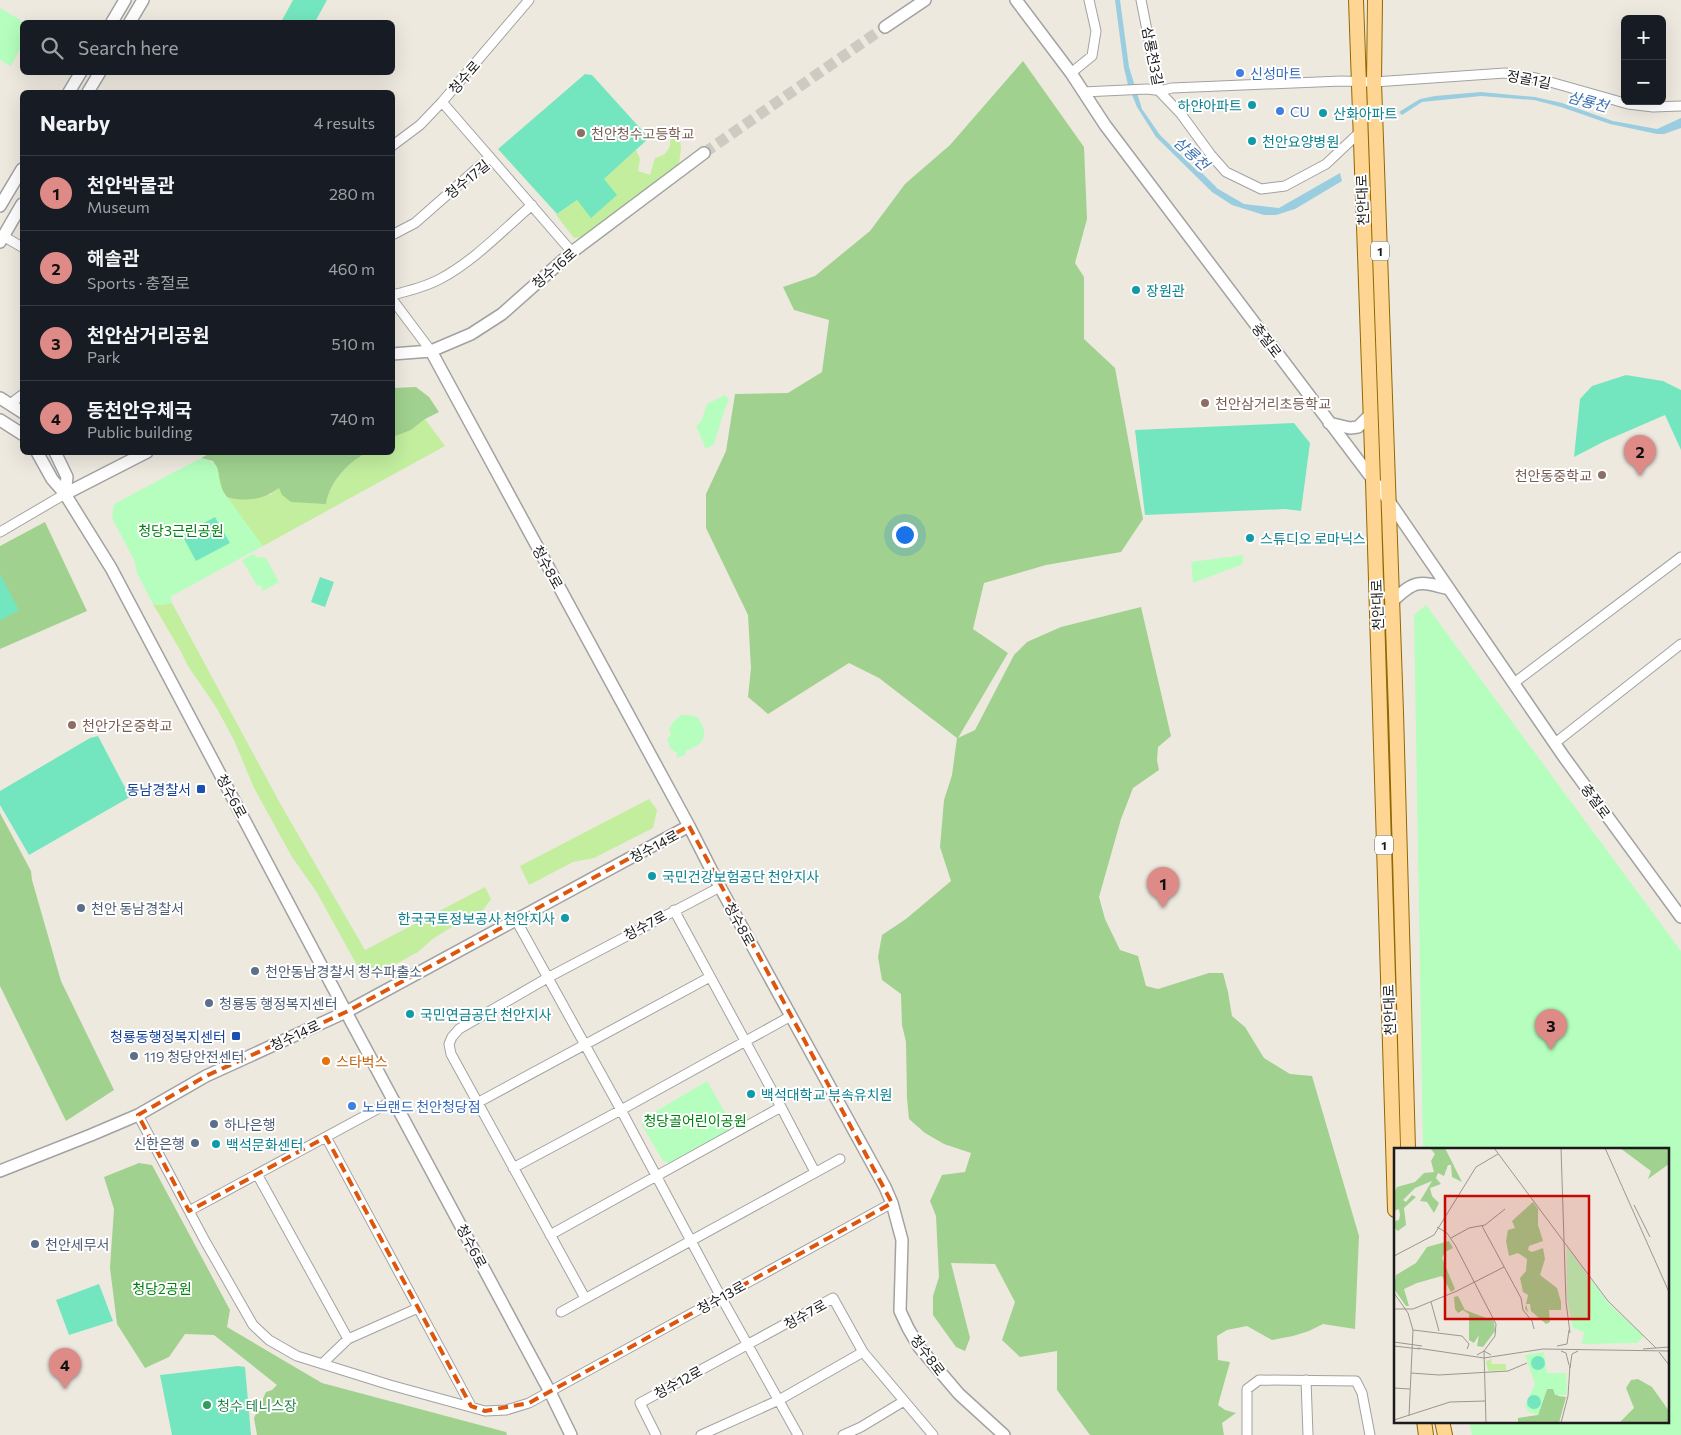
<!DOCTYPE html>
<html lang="en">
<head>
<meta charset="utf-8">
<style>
  body { margin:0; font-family:Commissioner,"Noto Sans KR",sans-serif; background:#20242c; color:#f1f3f6 }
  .controls { position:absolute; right:15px; top:15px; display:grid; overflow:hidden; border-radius:8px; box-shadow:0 5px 20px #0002 }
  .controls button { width:45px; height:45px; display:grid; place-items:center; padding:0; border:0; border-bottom:1px solid #363941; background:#171b24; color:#f1f3f6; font:25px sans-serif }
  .you { position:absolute; left:904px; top:534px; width:18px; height:18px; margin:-12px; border:4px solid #fff; border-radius:50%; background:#1a73e8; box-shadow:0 0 0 8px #1a73e833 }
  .badge { display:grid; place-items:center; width:32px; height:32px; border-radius:50%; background:#de8a87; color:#111; font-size:16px; font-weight:700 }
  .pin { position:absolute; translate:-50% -41px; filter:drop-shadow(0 1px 2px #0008) }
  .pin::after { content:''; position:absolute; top:26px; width:18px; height:15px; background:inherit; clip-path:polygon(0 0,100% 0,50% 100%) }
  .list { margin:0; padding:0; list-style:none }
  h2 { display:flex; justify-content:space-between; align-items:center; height:65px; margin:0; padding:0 20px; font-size:21px }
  h2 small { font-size:16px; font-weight:400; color:#9ea1a6 }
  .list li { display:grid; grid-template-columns:32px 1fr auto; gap:15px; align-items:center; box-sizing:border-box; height:75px; padding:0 20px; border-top:1px solid #363941 }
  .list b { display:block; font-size:19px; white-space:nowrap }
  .list p { margin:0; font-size:16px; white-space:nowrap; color:#9ea1a6 }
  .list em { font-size:16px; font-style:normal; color:#9ea1a6 }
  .icon { flex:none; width:28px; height:28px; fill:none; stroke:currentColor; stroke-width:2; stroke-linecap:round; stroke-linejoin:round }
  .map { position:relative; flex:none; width:1681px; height:1435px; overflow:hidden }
  .search { position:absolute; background:#171b24; box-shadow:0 5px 20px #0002; left:20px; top:20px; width:375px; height:55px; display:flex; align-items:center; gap:12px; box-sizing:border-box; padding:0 18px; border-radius:8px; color:#9ea1a6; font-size:19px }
  .panel { position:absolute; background:#171b24; box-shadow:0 5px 20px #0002; left:20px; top:90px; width:375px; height:365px; border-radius:8px }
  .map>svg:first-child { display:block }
  .grass { fill:#c2ee9e }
  .forest { fill:#a0d18f }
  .park { fill:#b5febe }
  .pitch { fill:#74e6bf }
  .water { fill:#9acde0 }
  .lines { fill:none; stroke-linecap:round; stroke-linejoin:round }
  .stream { stroke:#9acde0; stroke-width:3 }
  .tertiary-tunnel { stroke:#cecac2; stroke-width:11; stroke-dasharray:11 5.5; stroke-linecap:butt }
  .minor-casing { stroke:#a2a2a2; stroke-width:11 }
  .tertiary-casing { stroke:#a2a2a2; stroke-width:14 }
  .primary-casing { stroke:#926800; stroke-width:16 }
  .minor { stroke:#fff; stroke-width:9 }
  .tertiary { stroke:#fff; stroke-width:11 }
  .primary { stroke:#ffd593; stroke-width:14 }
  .marked { fill:none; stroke:#de560d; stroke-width:4; stroke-dasharray:10 6; stroke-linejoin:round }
  .shop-dot { fill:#3f7fe0; stroke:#fff; stroke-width:2 }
  .culture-dot { fill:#0f9aa8; stroke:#fff; stroke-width:2 }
  .education-dot { fill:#8d6e63; stroke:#fff; stroke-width:2 }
  .transit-dot { fill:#1a4fb4; stroke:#fff; stroke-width:2 }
  .service-dot { fill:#5c6f8a; stroke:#fff; stroke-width:2 }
  .food-dot { fill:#e8710a; stroke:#fff; stroke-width:2 }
  .leisure-dot { fill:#2e9e5b; stroke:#fff; stroke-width:2 }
  .labels { text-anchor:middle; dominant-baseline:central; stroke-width:4; stroke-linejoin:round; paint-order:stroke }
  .shield { fill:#fff; stroke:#5f5f5f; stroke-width:1 }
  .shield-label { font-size:12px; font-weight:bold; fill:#1b1b1b }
  .street-label { font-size:14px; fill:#1b1b1b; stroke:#fff }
  .shop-label { font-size:14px; fill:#366cbe; stroke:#fff; text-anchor:start }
  .culture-label { font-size:14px; fill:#0d838f; stroke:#fff; text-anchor:start }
  .education-label { font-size:14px; fill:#785e54; stroke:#fff; text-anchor:start }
  .park-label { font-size:14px; fill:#018111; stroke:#fff }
  .transit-label { font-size:14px; fill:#164399; stroke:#fff; text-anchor:end }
  .service-label { font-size:14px; fill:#4e5e75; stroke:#fff; text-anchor:start }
  .food-label { font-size:14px; fill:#c56008; stroke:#fff; text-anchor:start }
  .leisure-label { font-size:14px; fill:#27864d; stroke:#fff; text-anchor:start }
  .water-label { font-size:15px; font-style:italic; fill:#3f73b2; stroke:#fff }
  .inset-road { fill:none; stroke:#9a9791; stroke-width:1 }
  .view { fill:#c60900; fill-opacity:0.15; stroke:#c60900; stroke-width:2.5 }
  .inset-edge { fill:none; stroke:#1b1b1b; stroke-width:2.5 }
</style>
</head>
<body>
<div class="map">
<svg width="1681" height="1435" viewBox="0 0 1681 1435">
  <rect width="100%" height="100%" fill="#eee9df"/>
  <path class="grass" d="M679,129L681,148L679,164L583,237L574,238L556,215L577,200L592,217L604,179L636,150L640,159L638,171L650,175L655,158C666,156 672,148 670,137L674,130Z
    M425,419L445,446L263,546L257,539L235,550L201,458L270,495L280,487L326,504C330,486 346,459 365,453C373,451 384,453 392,452L393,437L411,430Z
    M172,603L281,805L365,950L485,887L491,899L484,909L450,928L434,938L418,952L385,970L376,973L359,969L316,891L292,857L254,788L234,740L216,707L188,666L180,650L153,604L161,605Z
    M649,799L657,810L653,828L594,858L573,862L529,885L520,866Z"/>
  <path class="forest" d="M1023,61L1084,147L1087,219L1075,263L1084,277V339L1115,368L1143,519L1121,552L1046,565L984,583L973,629L1008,653L958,738L975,730L1014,655L1027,642L1061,627L1141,607L1171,736L1158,747L1157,760L1159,770L1133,788L1121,819L1099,897L1105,919L1120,950L1138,956L1146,986L1158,989L1209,973H1223L1228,992L1232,1016L1245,1027L1264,1058L1290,1074L1312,1076L1359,1236L1355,1329L1323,1324L1309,1331L1293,1336L1272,1340L1247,1326L1227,1330L1217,1336L1218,1360L1230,1362L1218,1405L1225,1410L1236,1413L1222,1423L1224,1435H1090L1057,1390V1351L1020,1357L1002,1340L1015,1302L995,1264L951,1263L970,1338L965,1351L956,1347L933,1315V1296L939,1277L936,1216L930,1201L942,1175L965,1172L971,1153L944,1144L925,1133L909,1119L907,1098L906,1042L902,1025L901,994L882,980L878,957L882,935L906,919L951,881L940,847L944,800L952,775L957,738L879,678L849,663L768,714L748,697L751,668L748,615L706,528V494L726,451L735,394L788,393L822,372L829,320L794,310L783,287L815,276L870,231L905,184L950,145Z
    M416,387L429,397L439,412L425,419L411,430L393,437V388Z
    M212,452L366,453C347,463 330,482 326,504L291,502L282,495L279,488C263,500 246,502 226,497C218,483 221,472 213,461L201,458Z
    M45,522L87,611L0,649V546Z
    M0,813L31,871L32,880L61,981L114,1090L66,1121L0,986Z
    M139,1163L152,1165L230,1310L227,1327L322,1383L506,1432L507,1435H257L254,1418L266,1392L272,1390L277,1385L214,1335L185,1334L169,1357L145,1368L117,1324L110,1268L114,1209L104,1177Z"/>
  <path class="park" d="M0,8L24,22H22V45L11,66L0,60Z
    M725,395L729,400L724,411L714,444L706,449L696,426L701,422L707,404Z
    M201,458C225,464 215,472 222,490L263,546L170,597L172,603L161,605L153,604L137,573L134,560L112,518L114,504Z
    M253,554L257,557L266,558L279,582L263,591L260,585L257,586L255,582L242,560Z
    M1243,555V564L1193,583L1191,562Z
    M1426,605L1681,951V1435H1472L1469,1421H1667V1149H1423L1414,615Z
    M681,715H688L697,717C710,734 705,744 686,751L685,755L677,758V753L671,749L667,739L671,735L669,729L674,721Z
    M707,1081L735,1130L670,1163L663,1161L642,1125L643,1119Z"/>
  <path class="pitch" d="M293,0H327L315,22H281Z
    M585,74L592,75L649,138L604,179L617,195L591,218L577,200L557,214L498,149Z
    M1626,375L1663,381L1681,390V450L1665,415L1605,441L1574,457L1580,399L1592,386Z
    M1294,423L1310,443L1301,511L1285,509L1145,515L1135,430Z
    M215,517L230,543L196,561L182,535Z
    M0,574L19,610L0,621Z
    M320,577L334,582L325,607L311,602Z
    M98,736L130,797L29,855L0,805V791L90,738Z
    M99,1284L113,1321L69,1335L56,1300Z
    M238,1366L245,1367L251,1435H172L160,1375Z"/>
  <path class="water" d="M1115,0H1120L1129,67L1142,109L1160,135L1213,186L1244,204L1279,208L1340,173L1342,181L1295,209L1276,215H1264L1232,205L1212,192L1156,137L1137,107L1128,85L1124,68Z
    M1481,92L1535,97L1562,103L1613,121L1657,129L1681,118V128L1664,134H1657L1610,124L1561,107L1534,100L1481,96L1422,102L1402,115L1399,112L1420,99L1435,96Z"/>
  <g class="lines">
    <path class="stream" d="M1200,173L1215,188"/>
    <path class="tertiary-tunnel" d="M704,153L885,27"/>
    <defs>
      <path id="minor" d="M1141,0L1159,91L1181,114L1211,155L1226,172L1261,189L1285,186L1326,164L1360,132
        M1071,73L1092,56L1096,31L1089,0
        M1159,91L1172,88L1341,81L1374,82L1505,73L1536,78L1628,104L1653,107L1681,106
        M1083,92L1147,89L1163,91
        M442,102L572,252
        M392,146L420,125L442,102L529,0
        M392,235L415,223L490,157
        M3,236L22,247
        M392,295C409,291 425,287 440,279C474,261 503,230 532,205
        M392,299L431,351
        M10,404L22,395
        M0,532L65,494
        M1514,683L1681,557
        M1555,743L1681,644
        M674,910L781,1107L815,1172
        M516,920L621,1110L721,1297L798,1435
        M477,1103L710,977
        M138,1115L205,1241L253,1325L269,1340L297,1356L390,1385L485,1411L506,1410L529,1403L892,1203
        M326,1137L471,1406
        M513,1168L621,1110L791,1016
        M257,1174L348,1339
        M189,1211L394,1100
        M550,1235L781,1107
        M585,1298L451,1054L449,1044L452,1037L459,1029L549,977L720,887
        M561,1312L840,1159
        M322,1364L348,1339L418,1308
        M1306,1380L1308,1435
        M656,1435L640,1403L833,1298L863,1352L933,1435
        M701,1435L779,1400L863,1352
        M843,1435L861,1427L904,1401
        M1247,1435V1389L1259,1380L1356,1381L1362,1393L1370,1435"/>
      <path id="tertiary" d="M1016,0L1071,73L1105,125L1389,501L1564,757L1681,917
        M112,22L125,0
        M130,22L143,0
        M885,27L925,0
        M69,92L81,72
        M88,92L100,72
        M0,206L22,169
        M0,242L22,204
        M431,351L689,826L720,887L885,1187L892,1203L902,1240L900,1311L908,1328L919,1347L959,1394L1004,1435
        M392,354L431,351L471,334L502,314L572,252L704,153
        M0,398L22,412
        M0,420L22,434
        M1329,423L1350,428L1358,427L1371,414
        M37,452L52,479L65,494L111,568L346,1012L550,1392L571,1435
        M55,452L67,477L65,494
        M65,494L147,452
        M1392,602C1415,579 1420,581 1449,589
        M0,1171L91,1135L138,1115L206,1076L346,1012L689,826"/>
      <path id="primary" d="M1356,0L1373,481L1395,1210
        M1375,0L1374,82L1396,712L1408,1149
        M1424,1421L1426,1435
        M1442,1421L1445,1435"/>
    </defs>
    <use href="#minor" class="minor-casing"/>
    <use href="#tertiary" class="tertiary-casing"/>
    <use href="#primary" class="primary-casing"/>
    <use href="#minor" class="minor"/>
    <use href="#tertiary" class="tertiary"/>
    <use href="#primary" class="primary"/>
  </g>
  <path class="marked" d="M689,826L892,1203L529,1403L485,1411L471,1406L326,1137L189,1211L138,1115L206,1076L346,1012Z"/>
  <g class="shop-dot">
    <circle cx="1240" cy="73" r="5"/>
    <circle cx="1280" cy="111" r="5"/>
    <circle cx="352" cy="1106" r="5"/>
  </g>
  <g class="culture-dot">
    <circle cx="1252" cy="105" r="5"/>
    <circle cx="1323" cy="113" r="5"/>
    <circle cx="1252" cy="141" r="5"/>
    <circle cx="1136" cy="290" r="5"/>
    <circle cx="1250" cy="538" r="5"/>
    <circle cx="652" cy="876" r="5"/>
    <circle cx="565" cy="918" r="5"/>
    <circle cx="410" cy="1014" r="5"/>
    <circle cx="751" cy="1094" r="5"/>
    <circle cx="216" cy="1144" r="5"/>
  </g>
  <g class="education-dot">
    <circle cx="581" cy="133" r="5"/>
    <circle cx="1205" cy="403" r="5"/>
    <circle cx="1602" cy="475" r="5"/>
    <circle cx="72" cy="725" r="5"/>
  </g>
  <g class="transit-dot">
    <rect x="196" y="784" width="10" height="10" rx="2.5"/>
    <rect x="231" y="1031" width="10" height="10" rx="2.5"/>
  </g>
  <g class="service-dot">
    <circle cx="81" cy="908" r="5"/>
    <circle cx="255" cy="971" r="5"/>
    <circle cx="209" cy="1003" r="5"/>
    <circle cx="134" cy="1056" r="5"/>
    <circle cx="214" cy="1124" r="5"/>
    <circle cx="195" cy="1143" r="5"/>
    <circle cx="35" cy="1244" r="5"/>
  </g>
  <circle class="food-dot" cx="326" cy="1061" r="5"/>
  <circle class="leisure-dot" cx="207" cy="1405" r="5"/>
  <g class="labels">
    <g class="shield">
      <rect x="1371" y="241.5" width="18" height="19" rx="4"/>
      <rect x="1375" y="835.5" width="18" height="19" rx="4"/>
    </g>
    <g class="shield-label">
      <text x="1380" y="251">1</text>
      <text x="1384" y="845">1</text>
    </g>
    <g class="street-label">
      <text transform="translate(1153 56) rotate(79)">삼룡천3길</text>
      <text transform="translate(464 77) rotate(-49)">청수로</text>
      <text transform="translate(1529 79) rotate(11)">정골1길</text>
      <text transform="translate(467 179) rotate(-39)">청수17길</text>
      <text transform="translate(1362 200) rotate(-92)">천안대로</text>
      <text transform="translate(554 268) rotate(-41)">청수16로</text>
      <text transform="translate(1267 340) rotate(53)">충절로</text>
      <text transform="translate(548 567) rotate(61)">청수8로</text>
      <text transform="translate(1377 605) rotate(-92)">천안대로</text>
      <text transform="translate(232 796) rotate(62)">청수6로</text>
      <text transform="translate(1596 801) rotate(54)">충절로</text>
      <text transform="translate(654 846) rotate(-28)">청수14로</text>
      <text transform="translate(740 924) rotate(61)">청수8로</text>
      <text transform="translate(645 925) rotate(-28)">청수7로</text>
      <text transform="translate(1389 1010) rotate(-92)">천안대로</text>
      <text transform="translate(295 1035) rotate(-25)">청수14로</text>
      <text transform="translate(472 1246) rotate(62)">청수6로</text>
      <text transform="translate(721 1297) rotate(-29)">청수13로</text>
      <text transform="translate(805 1314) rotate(-29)">청수7로</text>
      <text transform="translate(928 1355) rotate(53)">청수8로</text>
      <text transform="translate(678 1382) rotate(-28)">청수12로</text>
    </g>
    <g class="shop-label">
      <text x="1250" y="73">신성마트</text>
      <text x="1290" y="111">CU</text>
      <text x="362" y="1106">노브랜드 천안청당점</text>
    </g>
    <g class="culture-label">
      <text x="1242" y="105" text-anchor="end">하얀아파트</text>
      <text x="1333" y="113">산화아파트</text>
      <text x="1262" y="141">천안요양병원</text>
      <text x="1146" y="290">장원관</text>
      <text x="1260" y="538">스튜디오 로마닉스</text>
      <text x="662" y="876">국민건강보험공단 천안지사</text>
      <text x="555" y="918" text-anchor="end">한국국토정보공사 천안지사</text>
      <text x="420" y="1014">국민연금공단 천안지사</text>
      <text x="761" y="1094">백석대학교 부속유치원</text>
      <text x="226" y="1144">백석문화센터</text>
    </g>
    <g class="education-label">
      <text x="591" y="133">천안청수고등학교</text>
      <text x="1215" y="403">천안삼거리초등학교</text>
      <text x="1592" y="475" text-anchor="end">천안동중학교</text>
      <text x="82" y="725">천안가온중학교</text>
    </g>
    <g class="park-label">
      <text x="181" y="530">청당3근린공원</text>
      <text x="695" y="1120">청당골어린이공원</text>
      <text x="162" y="1288">청당2공원</text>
    </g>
    <g class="transit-label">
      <text x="191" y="789">동남경찰서</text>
      <text x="226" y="1036">청룡동행정복지센터</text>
    </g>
    <g class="service-label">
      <text x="91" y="908">천안 동남경찰서</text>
      <text x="265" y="971">천안동남경찰서 청수파출소</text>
      <text x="219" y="1003">청룡동 행정복지센터</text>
      <text x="144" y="1056">119 청당안전센터</text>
      <text x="224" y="1124">하나은행</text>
      <text x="185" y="1143" text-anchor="end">신한은행</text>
      <text x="45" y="1244">천안세무서</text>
    </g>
    <g class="food-label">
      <text x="336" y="1061">스타벅스</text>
    </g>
    <g class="leisure-label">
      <text x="217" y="1405">청수 테니스장</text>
    </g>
    <g class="water-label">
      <text transform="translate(1588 101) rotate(15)">삼룡천</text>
      <text transform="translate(1192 153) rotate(42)">삼룡천</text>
    </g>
  </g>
  <g transform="translate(1394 1148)">
    <rect width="275" height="275" fill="#eee9df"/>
    <path d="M98,211L97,216H112V222L94,223L92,213Z" fill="#c2ee9e"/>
    <path d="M36,0H51L68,34L58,29L57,17H54L50,28L44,25L42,30L47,36L36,40L38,48L45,55L40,65L33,54L26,53L38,33L21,40L9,52L12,54L18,47L22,49L10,60L12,77L4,83L0,80V73L5,72L6,67L5,61L0,63V45L3,39L21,34L30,25L40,24L37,13L41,6ZM226,0H275V16L254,31L257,23ZM139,54L144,61V77L149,93L135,98L134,102L138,104L149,100L151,111L146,127L163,140L167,154V162H155L156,174L152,176L137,163L136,156H132L134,164L131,161L134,147L129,144L126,130L132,123L133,111L124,105L115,108L112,93L114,82L121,80L118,73ZM55,93L59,100L51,104L48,110L61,141L57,144L48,128L23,135L10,141L15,158H12L0,141L2,127L22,115L33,99ZM64,148L71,162L100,173L101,183L89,199L83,198L85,187L80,195L75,192V166L69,162L64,165L61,161L60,149ZM244,231L258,239L275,263V275H225L240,260L232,240L237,232ZM159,240L164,248L172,249L165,275H124V270L144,267L153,241Z" fill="#a0d18f"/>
    <path d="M173,100L216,157L250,188L243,195L188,196L190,184L179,180L173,149ZM150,204L153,225H172L173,240L172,247H161L159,241H153L144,267L135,264L131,258L141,236L131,207Z" fill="#b5febe"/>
    <path d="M137 215a7 7 0 1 1 14 0a7 7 0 1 1-14 0ZM133 254a7 7 0 1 1 14 0a7 7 0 1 1-14 0Z" fill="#74e6bf"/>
    <path class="inset-road" d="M100,0L214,153L262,200M167,0L172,154L176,185M211,0L275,144M240,57L256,89M88,78L127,150L129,162L138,173L140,181M43,79L53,85L61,97L102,176L101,188L90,203L92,275M57,90L75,80L91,77L111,61M0,108L40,87L82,19L104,6M0,145L14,165L19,182L15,268M37,154L45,183M0,161H19L63,143L110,119M19,182L68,188L75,196L73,201M0,194L28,198M0,198L26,201M163,198L173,196L175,182M23,200L90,210L149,201L275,203M249,201L275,199M167,203L172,205L175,217M265,204L275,217M83,207L90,203L97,207M176,220L178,206L184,203M17,225L45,227L114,223L133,215M0,240L16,241M0,272L56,254L92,253M167,275L174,248L176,217"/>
    <path class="view" d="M51,48H195V171H51Z"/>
    <rect width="275" height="275" class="inset-edge"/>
  </g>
</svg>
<div class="controls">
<button>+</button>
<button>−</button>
</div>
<div class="you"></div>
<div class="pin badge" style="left:1163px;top:908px">1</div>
<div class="pin badge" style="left:1640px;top:476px">2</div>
<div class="pin badge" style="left:1551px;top:1050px">3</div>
<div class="pin badge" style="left:65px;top:1389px">4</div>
<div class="search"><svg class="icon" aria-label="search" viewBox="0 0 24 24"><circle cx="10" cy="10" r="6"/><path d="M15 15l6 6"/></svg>Search here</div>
<section class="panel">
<h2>Nearby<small>4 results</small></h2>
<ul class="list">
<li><span class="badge">1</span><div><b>천안박물관</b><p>Museum</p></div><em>280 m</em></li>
<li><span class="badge">2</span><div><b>해솔관</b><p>Sports · 충절로</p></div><em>460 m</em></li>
<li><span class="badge">3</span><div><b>천안삼거리공원</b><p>Park</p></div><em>510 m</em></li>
<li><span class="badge">4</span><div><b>동천안우체국</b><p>Public building</p></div><em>740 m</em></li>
</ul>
</section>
</div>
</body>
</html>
